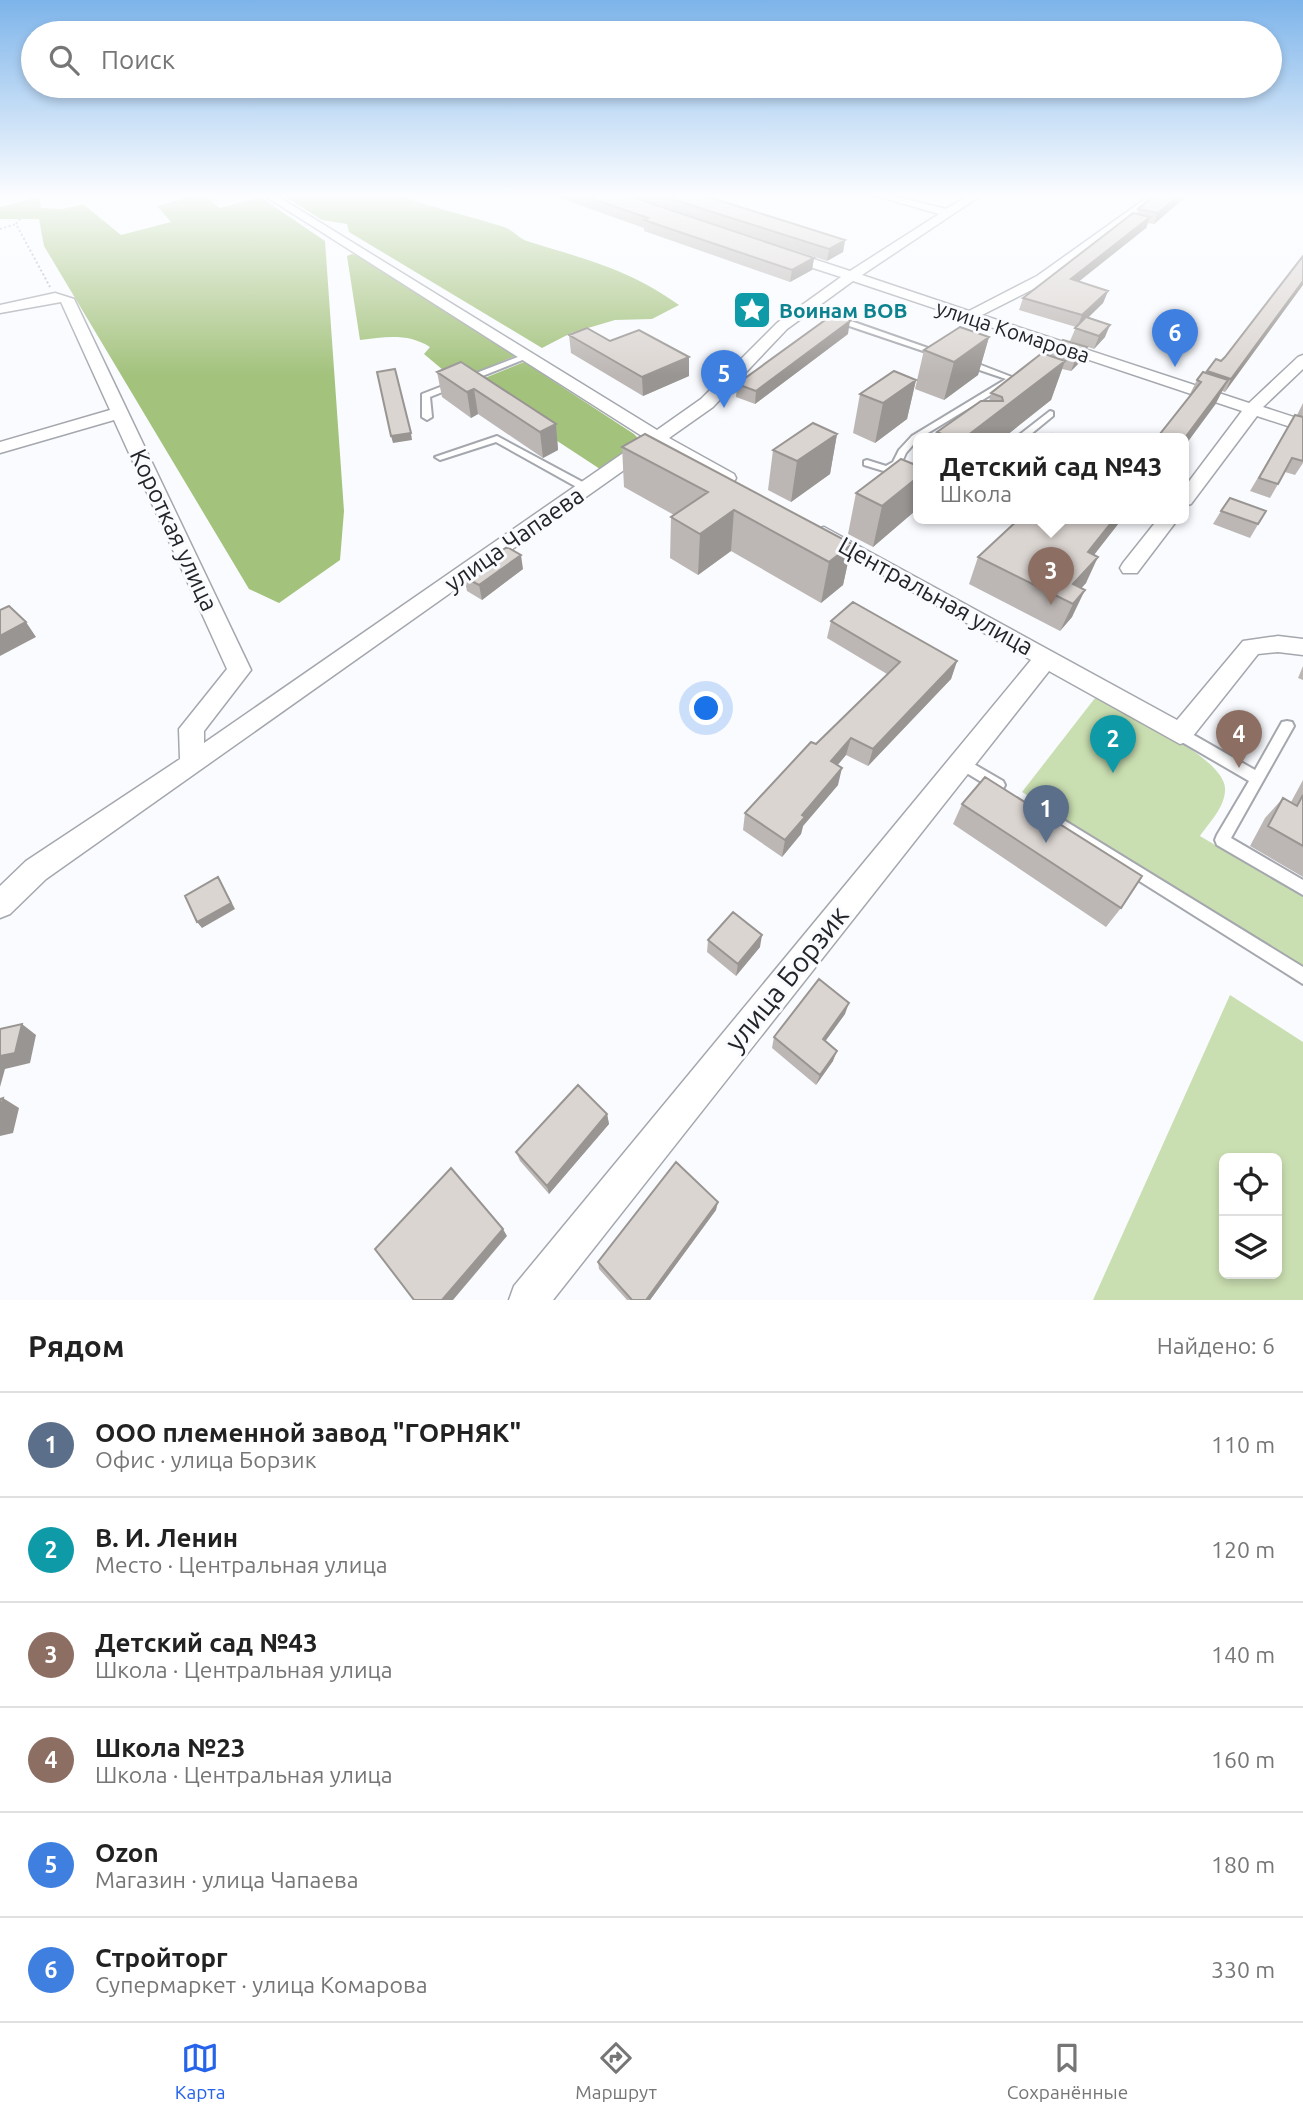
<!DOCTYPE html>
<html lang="ru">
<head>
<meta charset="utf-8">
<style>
  body { margin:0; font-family:Ubuntu,sans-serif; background:#f6f6f6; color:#222 }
  .controls { position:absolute; right:21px; bottom:21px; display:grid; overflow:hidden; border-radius:10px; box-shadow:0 4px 10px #0003 }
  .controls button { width:63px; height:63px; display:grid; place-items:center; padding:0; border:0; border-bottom:2px solid #e0e0e0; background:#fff; color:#222; font:35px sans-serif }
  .you { position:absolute; left:707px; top:709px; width:24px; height:24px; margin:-18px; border:5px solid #fff; border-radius:50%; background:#1a73e8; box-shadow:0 0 0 10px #1a73e833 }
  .badge { display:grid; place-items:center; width:46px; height:46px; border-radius:50%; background:#2563eb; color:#fff; font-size:23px; font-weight:700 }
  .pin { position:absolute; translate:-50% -58px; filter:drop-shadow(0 2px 4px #0008) }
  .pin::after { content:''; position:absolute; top:37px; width:24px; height:21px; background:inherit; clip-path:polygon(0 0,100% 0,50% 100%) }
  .popup { position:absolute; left:913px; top:433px; width:276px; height:91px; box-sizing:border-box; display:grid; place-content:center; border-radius:10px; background:#fff; filter:drop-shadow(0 2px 5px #0005); font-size:23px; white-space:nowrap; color:#767676 }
  .popup b { font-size:26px; color:#222 }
  .popup::after { content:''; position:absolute; left:50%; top:100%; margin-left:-14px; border:14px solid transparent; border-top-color:#fff }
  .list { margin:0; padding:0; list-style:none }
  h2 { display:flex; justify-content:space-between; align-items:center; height:91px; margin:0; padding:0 28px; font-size:30px }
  h2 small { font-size:23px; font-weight:400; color:#767676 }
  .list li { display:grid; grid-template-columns:46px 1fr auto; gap:21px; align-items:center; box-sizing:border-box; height:105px; padding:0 28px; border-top:2px solid #e0e0e0 }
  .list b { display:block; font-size:26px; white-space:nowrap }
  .list p { margin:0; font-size:23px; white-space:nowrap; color:#767676 }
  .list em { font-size:23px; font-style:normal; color:#767676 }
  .icon { flex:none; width:38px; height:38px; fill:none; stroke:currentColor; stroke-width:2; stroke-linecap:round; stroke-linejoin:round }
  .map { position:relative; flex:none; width:1303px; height:1300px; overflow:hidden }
  .search { position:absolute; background:#fff; box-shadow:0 4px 10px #0003; left:21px; right:21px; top:21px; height:77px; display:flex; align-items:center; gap:18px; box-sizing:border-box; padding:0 24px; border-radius:38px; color:#767676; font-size:26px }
  .sheet { height:721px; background:#fff }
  nav { display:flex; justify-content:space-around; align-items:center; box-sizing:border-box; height:98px; border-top:2px solid #e0e0e0; background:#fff; font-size:19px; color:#767676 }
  nav a { display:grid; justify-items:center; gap:4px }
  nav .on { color:#2563eb }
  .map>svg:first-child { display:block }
  .green { fill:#cadfb1; fill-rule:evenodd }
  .forest { fill:#a3c27c }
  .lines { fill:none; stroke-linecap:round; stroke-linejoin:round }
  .lane-casing { stroke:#a4a7ad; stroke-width:4 }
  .street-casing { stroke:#a4a7ad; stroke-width:3 }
  .path { stroke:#aaacaf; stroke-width:2; stroke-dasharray:2 2.5; stroke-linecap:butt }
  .lane { fill:#fff; fill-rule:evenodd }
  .street { fill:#fff; fill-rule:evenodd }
  .wall { fill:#bcb7b4 }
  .shaded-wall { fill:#999592 }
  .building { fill:#dbd5d1; stroke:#999592; stroke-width:2 }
  .labels { text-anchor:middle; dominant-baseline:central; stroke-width:6; stroke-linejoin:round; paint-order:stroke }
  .far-culture-label { font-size:21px; font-weight:bold; fill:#0d838f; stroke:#f9fbff; text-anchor:start }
  .far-street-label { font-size:21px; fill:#232426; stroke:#f9fbff }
  .street-label { font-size:24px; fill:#232426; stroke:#f9fbff }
  .near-street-label { font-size:28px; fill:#232426; stroke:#f9fbff }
</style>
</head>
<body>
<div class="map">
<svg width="1303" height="1300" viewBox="0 0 1303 1300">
  <rect width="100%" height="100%" fill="#f9fbff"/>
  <path class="green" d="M1095,698C1123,713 1223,755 1225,788C1226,806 1210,822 1200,836L1303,897V969L1022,792Z
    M1230,995L1303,1042V1300H1093ZM1224,1158H1277V1274H1224Z"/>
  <path class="forest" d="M203,194L220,208L260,197L325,241L344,511L340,560L279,603L249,589L44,246L39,219H0V207L39,197L41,208L63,209L83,204L121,235L171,222L157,206Z
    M281,194H399L396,195C432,207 469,216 504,227C513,230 518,238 527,241C584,259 629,269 679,305L652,319L615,320L571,333L542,348L349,232L347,224L322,220Z
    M352,254L361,257L515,356L456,381L424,354L430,347C408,333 385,337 360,340L347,256Z
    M524,362L634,434L640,440L600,469L470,384Z"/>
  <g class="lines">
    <defs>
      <path id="lane" d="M802,306H808L945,354L938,356L802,310Z
        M523,355L530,357L430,397L432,417L427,420L422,417V394Z
        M962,360H968L1017,379L918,439L906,453L900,466L887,472L864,465V461L867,460L886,466L893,462L899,450L912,436L1006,379L962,364Z
        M1050,411L1053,412V416L1025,439H1014Z
        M497,436L590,486L591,488L586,491L582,490L496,442L440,460L435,457Z
        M1287,721L1292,722L1294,726L1231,838L1303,880V895L1217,845L1215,840L1217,835L1249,781L1175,738L1173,734L1175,730L1180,729L1185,730L1255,770L1282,722Z
        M960,756L1003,781L1005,785L1003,789L998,791L993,789L955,766L953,762L955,758Z
        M1049,811L1303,967V984L1044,821L1042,817L1044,813Z"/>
      <path id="street" d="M262,194H274L657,430L701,399L777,323L841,277L779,257V251H789L850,271L939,214L869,194H886L946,209L971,194H983L862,275L969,311L1037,276L1152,194H1164L1047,282L982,315L1249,403L1298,357L1303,355V369L1263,407L1303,420V431L1257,416L1191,504L1184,506V488L1242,411L853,281L787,329L713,407L669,438L734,474L736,478L734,482H720L658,446L46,879L10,914L0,918V886L26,861L180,759L179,729L227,669L114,420L0,453V442L110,410L61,302L0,313V305L55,293L74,299L251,670L204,731V743L645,438Z
        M1158,519H1178L1137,573H1123L1120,568L1123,563Z
        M824,527L1177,720L1243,641L1278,636L1303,639V655L1278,652L1258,654L1189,741L1180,744L1049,671L553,1300H509L514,1286L1031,660L817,537L814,533L817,529Z"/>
    </defs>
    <use href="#lane" class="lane-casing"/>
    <use href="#street" class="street-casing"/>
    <path class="path" d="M35,194L23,205L24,214L16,224L50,287
      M0,229L16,224"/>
    <use href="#lane" class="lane"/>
    <use href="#street" class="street"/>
  </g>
  <path class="wall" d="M548,194H623L814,258L812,270L790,282L644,231V228Z
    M623,194H699L845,240L843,252L827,261Z
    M1189,194L1154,224L1148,223L1146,228L1079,281L1108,291L1103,303L1088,318L1105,337L1094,349L1070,341L1076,327L1019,310L1023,298L1137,213L1138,209Z
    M1303,256L1225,392L1222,391L1215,405L1189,396L1197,380L1206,373L1216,359L1221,361L1225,357Z
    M848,334L755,404L736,397L737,384Z
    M569,335L610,341L689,376L643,396L571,353Z
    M989,337L978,375L944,400L915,389L924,350Z
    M1087,347L1082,360L1071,371L1062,369L1051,400L1002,439H935L937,432L989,401L991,393L1050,356L1052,351Z
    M437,372L556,424L558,450L543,458L478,414L471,418L442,397Z
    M916,380L907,419L875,443L853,433L860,394Z
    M1303,403V463L1295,475L1285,472L1270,498L1250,491L1295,415L1301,417L1297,415Z
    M837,434L830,474L791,502L768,490L773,450Z
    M622,447L852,544L843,585L821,603L731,551L698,575L670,558L671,517L674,515L624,487Z
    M856,493L915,511L873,547L848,534Z
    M1221,511H1266L1250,538L1213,524Z
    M1122,519L1094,555L1086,583L1081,588L1072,617L1060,631L969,584L978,557L1052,528Z
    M523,569L482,600L467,591L464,577Z
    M831,621L957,661L951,679L868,766L846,755L838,765V785L803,826L801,834L782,857L743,830L745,813L887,674L827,638Z
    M1303,666V680L1298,678Z
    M1303,780V877L1250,846L1265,818L1283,798L1291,802Z
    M962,804L1121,908L1106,927L953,824Z
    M708,940L760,947L736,976L707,952Z
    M845,1014L825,1041L833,1061L816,1085L772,1048L774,1037Z
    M607,1114L609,1124L549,1194L520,1161L516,1152Z
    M716,1210L650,1300H627L599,1269L598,1262Z"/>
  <path class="shaded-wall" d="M1181,194H1189L1154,224L1158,213Z
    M1150,217L1146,228L1067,291L1071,279Z
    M845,240L843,252L827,261L829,249Z
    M814,258L812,270L790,282L792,270Z
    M1303,281V285L1225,392L1231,379Z
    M1108,291L1103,303L1077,328L1082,315Z
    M850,321L848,334L755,404L756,391Z
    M1110,325L1105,337L1094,349L1099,336Z
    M989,337L978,375L944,400L954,362Z
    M1087,347L1082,360L1071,371L1076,358Z
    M689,357V376L643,396L642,377Z
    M1065,361L1051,400L1002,439H963Z
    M916,380L907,419L875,443L883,403Z
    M1228,380L1215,405L1184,447V439Z
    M474,389L478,414L471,418L467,392Z
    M556,424L558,450L543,458L540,432Z
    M411,433L412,440L393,443L391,436Z
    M837,434L830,474L791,502L797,461Z
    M918,477V501L915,511L873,547L882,506Z
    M734,510L731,551L698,575L700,534Z
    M1114,519H1122L1075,579L1088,552Z
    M852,544L843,585L821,603L829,562Z
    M521,555L523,569L482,600L479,585Z
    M1098,557L1086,583L1069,602L1073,584Z
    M1085,590L1072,617L1060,631L1073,604Z
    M26,622L36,637L0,656V636Z
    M957,661L951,679L868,766L873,749Z
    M851,738L846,755L826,778L831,761Z
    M842,768L838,785L803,826L801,834L782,857L785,840L802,815Z
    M218,877L222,884L235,909L202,928L197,922Z
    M762,935L760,947L736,976L738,964Z
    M849,1003L845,1014L819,1050L823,1039Z
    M22,1024L36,1035L30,1063L5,1069L0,1087V1056Z
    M837,1051L833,1061L816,1085L820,1075Z
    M3,1098L19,1108L13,1133L0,1136V1111Z
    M607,1114L609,1124L549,1194L547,1186Z
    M718,1202L716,1210L650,1300H646Z
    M503,1229L507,1236L453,1300H442Z"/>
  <path class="building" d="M578,194H623L814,258L792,270L644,220L648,218Z
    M656,194H699L845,240L829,249Z
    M1156,194H1181L1158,213L1138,209Z
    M1133,213L1150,217L1071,279L1108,291L1082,315L1023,298Z
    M1303,256V281L1231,379L1207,371L1216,359L1221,361L1225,357Z
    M832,315L850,321L756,391L737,384Z
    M1086,317L1110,325L1099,336L1075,328Z
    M960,327L989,337L954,362L924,350Z
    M587,328L610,341L639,330L689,357L642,377L569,335Z
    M1063,340L1087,347L1076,358L1052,351Z
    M1042,353L1065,361L963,439H953L937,432L981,401H1003L1002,397L991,393Z
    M461,362L556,424L540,432L474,389L467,392L437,372Z
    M395,369L411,433L391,436L377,372Z
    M894,371L916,380L883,403L860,394Z
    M1203,372L1228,380L1184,439H1156L1201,382L1197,380Z
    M1295,415L1303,417V461L1292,458L1278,484L1259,478Z
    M813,423L837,434L797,461L773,450Z
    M645,434L852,544L829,562L734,510L700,534L671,517L708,492L622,447Z
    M1052,434L1064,439H1047Z
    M901,459L918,466V477L882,506L856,493Z
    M1230,498L1266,511L1258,524L1221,511Z
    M1019,519H1033L1052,528L1060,519H1114L1088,552L1098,557L1073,584L1085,590L1073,604L978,557Z
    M507,547L521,555L479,585L464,577Z
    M853,602L957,661L873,749L851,738L831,761L842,768L802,815L805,817L785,840L745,813L811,742L816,744L900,662L831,621Z
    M9,606L26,622L0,636V610Z
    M985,777L1142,876L1121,908L962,804Z
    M1303,795V846L1268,826L1283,798L1297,806Z
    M218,877L231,903L197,922L185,896Z
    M733,912L762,935L738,964L708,940Z
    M819,979L849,1003L823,1039L837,1051L820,1075L774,1037Z
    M22,1024L15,1053L0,1056V1029Z
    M578,1085L607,1114L547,1186L516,1152Z
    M3,1098L0,1111V1099Z
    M676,1162L718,1202L646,1300H632L598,1262Z
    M451,1168L503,1229L442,1300H414L375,1249Z"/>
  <linearGradient id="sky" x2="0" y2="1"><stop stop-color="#7db4ea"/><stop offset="0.52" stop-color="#fcfdff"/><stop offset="1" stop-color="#fcfdff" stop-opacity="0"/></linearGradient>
  <rect width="1303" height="376" fill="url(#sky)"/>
  <defs>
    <symbol id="sight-square" viewBox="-11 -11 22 22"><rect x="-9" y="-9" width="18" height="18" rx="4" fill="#0f9aa8" stroke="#f9fbff"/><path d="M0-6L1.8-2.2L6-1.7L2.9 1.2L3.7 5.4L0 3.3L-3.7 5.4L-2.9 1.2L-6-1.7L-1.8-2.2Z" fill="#fff"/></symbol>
  </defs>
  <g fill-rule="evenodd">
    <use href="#sight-square" x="730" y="288" width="44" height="44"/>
  </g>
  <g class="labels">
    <g class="far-culture-label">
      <text x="779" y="310">Воинам ВОВ</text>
    </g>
    <g class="far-street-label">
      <text transform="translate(1013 331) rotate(18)">улица Комарова</text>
    </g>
    <g class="street-label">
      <text transform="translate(174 530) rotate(65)">Короткая улица</text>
      <text transform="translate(514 539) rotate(-35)">улица Чапаева</text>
      <text transform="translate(936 596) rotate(29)">Центральная улица</text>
    </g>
    <g class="near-street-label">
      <text transform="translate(786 978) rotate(-51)">улица Борзик</text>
    </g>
  </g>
</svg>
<div class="controls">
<button><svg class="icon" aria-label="locate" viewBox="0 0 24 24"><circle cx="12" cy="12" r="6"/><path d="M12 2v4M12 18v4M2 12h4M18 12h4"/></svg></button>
<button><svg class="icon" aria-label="layers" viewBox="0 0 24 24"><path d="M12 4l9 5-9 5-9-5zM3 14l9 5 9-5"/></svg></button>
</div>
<div class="you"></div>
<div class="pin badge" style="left:1046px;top:843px;background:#5c6f8a">1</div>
<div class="pin badge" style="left:1113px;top:773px;background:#0f9aa8">2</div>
<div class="pin badge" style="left:1051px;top:605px;background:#8d6e63">3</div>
<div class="popup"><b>Детский сад №43</b>Школа</div>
<div class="pin badge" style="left:1239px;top:768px;background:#8d6e63">4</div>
<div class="pin badge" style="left:724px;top:408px;background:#3f7fe0">5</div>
<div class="pin badge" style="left:1175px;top:367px;background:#3f7fe0">6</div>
<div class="search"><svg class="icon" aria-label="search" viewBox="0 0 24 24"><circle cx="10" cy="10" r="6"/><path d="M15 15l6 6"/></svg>Поиск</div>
</div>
<section class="sheet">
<h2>Рядом<small>Найдено: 6</small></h2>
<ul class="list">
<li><span class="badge" style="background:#5c6f8a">1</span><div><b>ООО племенной завод &quot;ГОРНЯК&quot;</b><p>Офис · улица Борзик</p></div><em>110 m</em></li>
<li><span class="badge" style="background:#0f9aa8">2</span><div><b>В. И. Ленин</b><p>Место · Центральная улица</p></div><em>120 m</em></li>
<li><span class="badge" style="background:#8d6e63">3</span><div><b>Детский сад №43</b><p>Школа · Центральная улица</p></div><em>140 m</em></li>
<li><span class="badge" style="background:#8d6e63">4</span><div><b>Школа №23</b><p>Школа · Центральная улица</p></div><em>160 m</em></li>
<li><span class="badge" style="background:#3f7fe0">5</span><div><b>Ozon</b><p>Магазин · улица Чапаева</p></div><em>180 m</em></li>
<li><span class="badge" style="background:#3f7fe0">6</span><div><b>Стройторг</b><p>Супермаркет · улица Комарова</p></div><em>330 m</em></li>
</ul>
</section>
<nav>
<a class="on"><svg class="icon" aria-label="map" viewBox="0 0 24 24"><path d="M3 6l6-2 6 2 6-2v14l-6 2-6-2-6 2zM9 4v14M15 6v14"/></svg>Карта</a>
<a><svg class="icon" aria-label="directions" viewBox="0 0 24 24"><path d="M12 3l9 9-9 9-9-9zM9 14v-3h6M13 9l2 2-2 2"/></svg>Маршрут</a>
<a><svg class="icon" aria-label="saved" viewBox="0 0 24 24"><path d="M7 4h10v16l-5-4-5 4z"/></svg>Сохранённые</a>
</nav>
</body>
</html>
